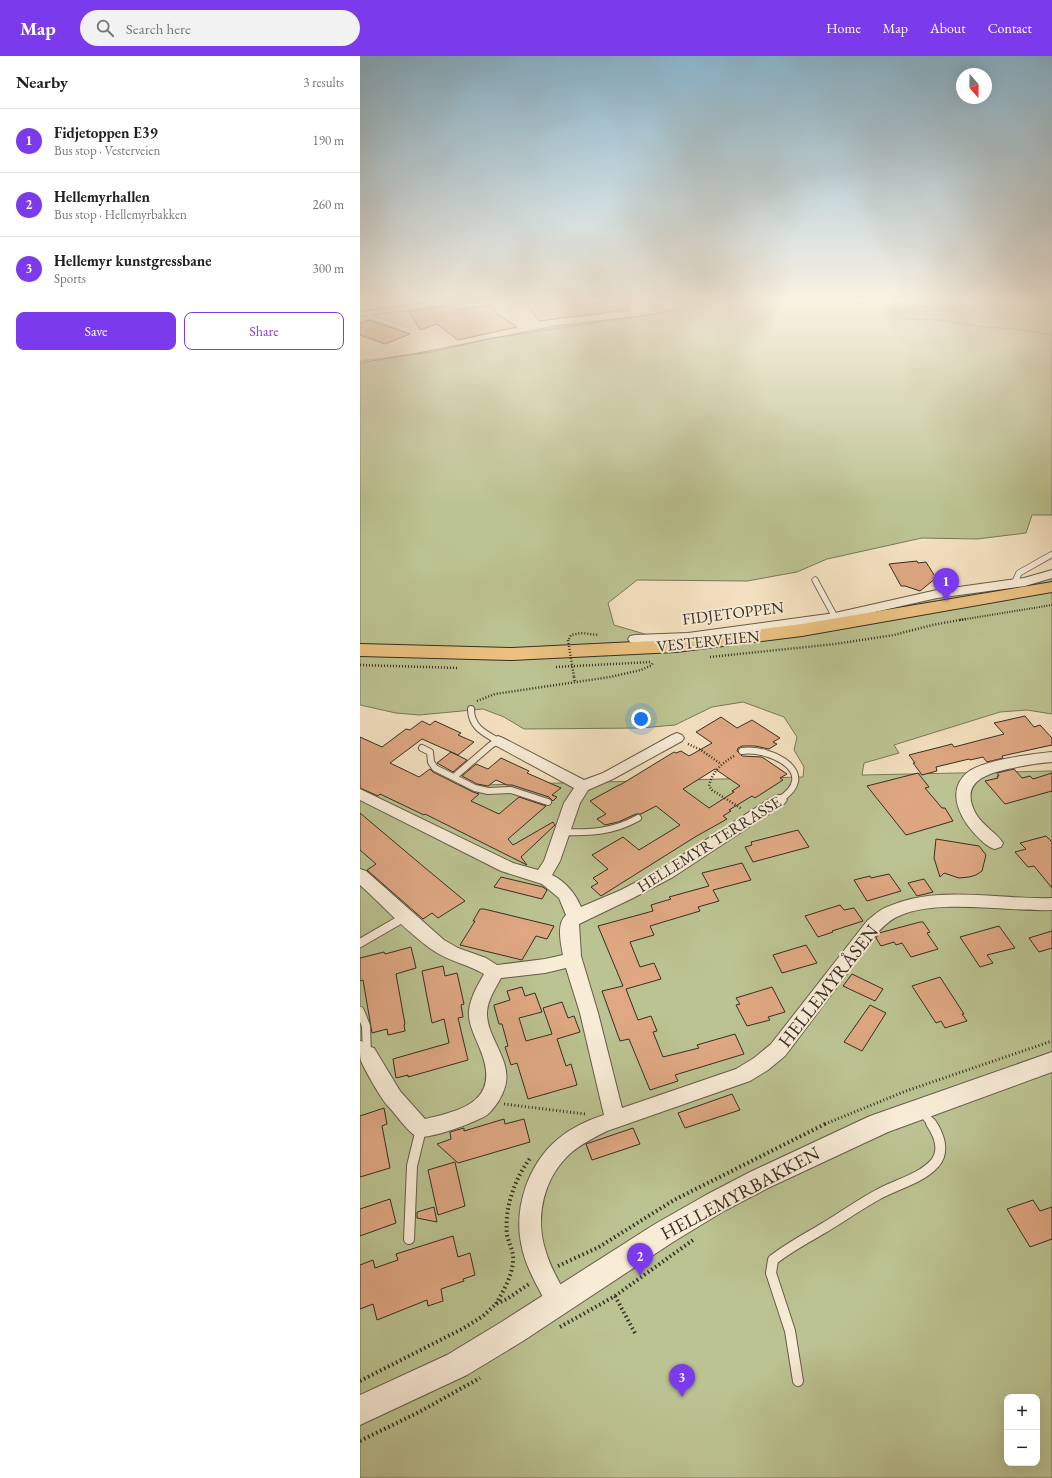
<!DOCTYPE html>
<html lang="en">
<head>
<meta charset="utf-8">
<style>
  body { margin:0; font-family:"EB Garamond",serif; background:#f2f2f2; color:#222 }
  .controls { position:absolute; right:12px; bottom:12px; display:grid; overflow:hidden; border-radius:8px; box-shadow:0 4px 16px #0002 }
  .controls button { width:36px; height:36px; display:grid; place-items:center; padding:0; border:0; border-bottom:1px solid #e0e0e0; background:#fff; color:#222; font:20px sans-serif }
  .compass { position:absolute; left:596px; top:12px; width:36px; height:36px; border-radius:50%; background:#fff; box-shadow:0 4px 16px #0002; rotate:160deg }
  .you { position:absolute; left:281px; top:663px; width:14px; height:14px; margin:-10px; border:3px solid #fff; border-radius:50%; background:#1a73e8; box-shadow:0 0 0 6px #1a73e833 }
  .badge { display:grid; place-items:center; width:26px; height:26px; border-radius:50%; background:#7c3aed; color:#fff; font-size:13px; font-weight:700 }
  .pin { position:absolute; translate:-50% -33px; filter:drop-shadow(0 1px 2px #0008) }
  .pin::after { content:''; position:absolute; top:21px; width:14px; height:12px; background:inherit; clip-path:polygon(0 0,100% 0,50% 100%) }
  .list { margin:0; padding:0; list-style:none }
  h2 { display:flex; justify-content:space-between; align-items:center; height:52px; margin:0; padding:0 16px; font-size:17px }
  h2 small { font-size:13px; font-weight:400; color:#767676 }
  .list li { display:grid; grid-template-columns:26px 1fr auto; gap:12px; align-items:center; box-sizing:border-box; height:64px; padding:0 16px; border-top:1px solid #e0e0e0 }
  .list b { display:block; font-size:15px; white-space:nowrap }
  .list p { margin:0; font-size:13px; white-space:nowrap; color:#767676 }
  .list em { font-size:13px; font-style:normal; color:#767676 }
  .actions { display:flex; gap:8px; padding:12px 16px }
  .actions a { flex:1; padding:9px 0; border:1px solid #7c3aed; border-radius:8px; text-align:center; font-size:14px; color:#7c3aed }
  .actions .main { background:#7c3aed; color:#fff }
  .icon { flex:none; width:22px; height:22px; fill:none; stroke:currentColor; stroke-width:2; stroke-linecap:round; stroke-linejoin:round }
  .map { position:relative; flex:none; width:692px; height:1422px; overflow:hidden }
  header { display:flex; align-items:center; gap:24px; box-sizing:border-box; height:56px; padding:0 20px; background:#7c3aed; color:#fff }
  header strong { font-size:19px }
  nav { display:flex; gap:22px; margin-inline-start:auto; font-size:14px }
  .search { width:280px; height:36px; background:#f2f2f2; display:flex; align-items:center; gap:10px; box-sizing:border-box; padding:0 14px; border-radius:22px; color:#767676; font-size:15px }
  main { display:flex }
  aside { flex:1; background:#fff }
  .map>svg:first-child { display:block }
  .green { fill:#bcc392; stroke:#79785a; fill-rule:evenodd }
  .building { fill:#dfa883; stroke:#362e22; fill-rule:evenodd }
  .lines { fill:none; stroke-linecap:round; stroke-linejoin:round }
  .service-far4-casing { stroke:#665b4a; stroke-width:5 }
  .service-far3-casing { stroke:#665b4a; stroke-width:7 }
  .service-far2-casing { stroke:#665b4a; stroke-width:8 }
  .service-far1-casing { stroke:#665b4a; stroke-width:10 }
  .service-casing { stroke:#665b4a; stroke-width:12 }
  .minor-casing { stroke:#665b4a; stroke-width:2 }
  .tertiary-casing { stroke:#665b4a; stroke-width:2 }
  .trunk-casing { stroke:#362e22; stroke-width:2 }
  .path-far4 { stroke:#362e22; stroke-width:1.5; stroke-dasharray:0.5 1; stroke-linecap:butt }
  .path-far3 { stroke:#362e22; stroke-width:2; stroke-dasharray:1 1.5; stroke-linecap:butt }
  .path-far2 { stroke:#362e22; stroke-width:2.5; stroke-dasharray:1 2; stroke-linecap:butt }
  .path-far1 { stroke:#362e22; stroke-width:3; stroke-dasharray:1 2.5; stroke-linecap:butt }
  .path { stroke:#362e22; stroke-width:4; stroke-dasharray:1.5 3; stroke-linecap:butt }
  .service-far4 { stroke:#f8ecd7; stroke-width:4 }
  .service-far3 { stroke:#f8ecd7; stroke-width:5.5 }
  .service-far2 { stroke:#f8ecd7; stroke-width:6 }
  .service-far1 { stroke:#f8ecd7; stroke-width:8 }
  .service { stroke:#f8ecd7; stroke-width:10 }
  .minor { fill:#f8ecd7; fill-rule:evenodd }
  .tertiary { fill:#f8ecd7; fill-rule:evenodd }
  .trunk { fill:#eac180; fill-rule:evenodd }
  .path-bridge { stroke:#362e22; stroke-width:2.5; stroke-dasharray:1 2; stroke-linecap:butt }
  .labels { text-anchor:middle; dominant-baseline:central; stroke-width:4; stroke-linejoin:round; paint-order:stroke }
  .street-label { font-size:16px; fill:#362e22; stroke:#f8ecd7 }
  .near-street-label { font-size:19px; fill:#362e22; stroke:#f8ecd7 }
</style>
</head>
<body>
<header>
<strong>Map</strong>
<div class="search"><svg class="icon" aria-label="search" viewBox="0 0 24 24"><circle cx="10" cy="10" r="6"/><path d="M15 15l6 6"/></svg>Search here</div>
<nav><a>Home</a><a>Map</a><a>About</a><a>Contact</a></nav>
</header>
<main>
<aside>
<h2>Nearby<small>3 results</small></h2>
<ul class="list">
<li><span class="badge">1</span><div><b>Fidjetoppen E39</b><p>Bus stop · Vesterveien</p></div><em>190 m</em></li>
<li><span class="badge">2</span><div><b>Hellemyrhallen</b><p>Bus stop · Hellemyrbakken</p></div><em>260 m</em></li>
<li><span class="badge">3</span><div><b>Hellemyr kunstgressbane</b><p>Sports</p></div><em>300 m</em></li>
</ul>
<div class="actions"><a class="main">Save</a><a>Share</a></div>
</aside>
<div class="map">
<svg width="692" height="1422" viewBox="0 0 692 1422">
  <rect width="100%" height="100%" fill="#f5e2c1"/>
  <filter id="stains"><feTurbulence type="fractalNoise" baseFrequency=".005" numOctaves="4"/><feColorMatrix values="0 0 0 0 .2 0 0 0 0 .09 0 0 0 0 .02 0 0 0 .5 -.17"/></filter>
  <radialGradient id="worn" r=".72"><stop offset=".6" stop-color="#630" stop-opacity="0"/><stop offset="1" stop-color="#630" stop-opacity=".3"/></radialGradient>
  <path class="green" d="M324,246H670L692,251V459H672L666,477L617,483L562,482L467,503L437,516L387,525L277,524L248,547L254,569L288,579L366,575L437,565L692,522V658L667,654L640,656L534,689L539,697L504,707L502,719L692,715V1422H0V732L443,721L444,711L434,694L437,681L424,661L383,646L352,651L315,669L281,672L164,673L144,661L123,653L59,659L36,657L0,649V307L53,298L195,270L289,259L320,251ZM647,1341H677V1407H647Z"/>
  <path class="building" d="M165,246H268V254L179,265Z
    M94,249L95,254L132,249L138,258L157,271L98,284L77,268L60,274L49,255Z
    M9,264L47,277L50,278L25,288L0,279V267Z
    M557,505L558,507L566,506L576,522L560,535L545,530H541L529,508Z
    M665,660L674,671L680,669L692,682V689L642,700L643,702L627,706L623,701L610,704L609,703L576,711L577,715L562,719L553,707H555L549,699L592,688L594,691L644,678L634,667Z
    M361,661L377,672L392,664L420,682L413,686L417,688L409,693L395,690H382L378,692L377,695L382,700L402,701L427,718L420,722L423,724L395,742L392,740L369,754L371,755L363,760L367,763L335,781L241,840L231,831L238,827L233,822L248,813L232,799L263,781L279,794L320,769L296,750L281,758H276L258,766L245,769L237,763L246,758L230,745L259,729H260L314,696L316,697L321,695L329,700L352,687L336,676ZM355,713L380,730L372,735L374,736L349,752L323,733Z
    M62,665L70,669L75,665L101,677L98,679L114,686L98,699L62,683L30,707L59,721L70,713L73,716L113,736L119,738L111,745L139,758L159,741L186,750L148,783L153,789L193,766L195,769L161,801L167,809L65,758L64,759L20,738L18,740L0,732V681L22,691L46,673L50,674Z
    M91,696L107,704L93,716L77,707Z
    M141,702L169,715L167,717L201,732L192,739L197,741L193,745L189,741L152,729H147L136,724L128,730L117,728L102,720L116,708L128,713Z
    M654,713L662,722L670,720L673,723L692,717V735L645,748L625,725L638,722L637,720H639L637,717Z
    M558,717L569,731L565,732L582,752H585L593,765L546,779L507,730Z
    M0,757L64,811L105,845L78,862L72,857L63,863L7,814L16,808L0,794Z
    M438,774L449,791L393,806L385,791L392,789L391,786Z
    M686,780L692,786V832L674,810L668,811L655,796L666,793L660,787Z
    M576,783L619,790L626,799L622,815L616,819L609,821L599,822L584,817L580,821L574,802Z
    M382,807L391,824L353,834L359,845L338,851L340,855L290,870L294,879L270,886L280,911L294,907L301,923L266,933L278,964L291,960L297,975L293,976L303,1001L339,992L337,989L375,978L384,998L315,1019L318,1025L290,1034L269,983L260,985L242,935L263,930L238,870L293,855L291,849L311,843L309,841L349,830L342,817Z
    M529,818L541,835L507,845L494,824L510,820L511,822Z
    M141,821L183,831L187,834L182,843L134,831Z
    M564,823L573,836L557,840L548,827Z
    M480,849L484,854L494,852L503,865L472,875L473,876L458,881L445,860Z
    M120,853H124L194,870L187,883L176,880L162,904L100,889L115,865H113Z
    M560,866H563L570,876L567,877L578,893L551,901L542,887L536,889L534,886L521,890L516,882L519,877Z
    M639,870L655,892L627,899L633,907L620,911L600,881Z
    M692,875V892L679,896L669,882Z
    M446,889L457,907L422,917L413,899Z
    M51,891L56,912L36,918L45,968L44,969L45,975L28,979L27,973L12,977L3,924L0,925V902L24,896L25,898Z
    M83,910L85,920L97,917L104,948L101,949L103,961L98,962L108,1004L48,1021V1019L36,1022L33,1003L89,987L84,963L72,967L62,915Z
    M492,918L523,933L515,945L483,930Z
    M580,921L604,958H602L607,965L585,972L581,965L576,967L552,930Z
    M162,931L165,940L175,937L182,956L159,962L166,985L192,978L183,952L202,946L208,962L214,960L220,976L197,983L206,1010L211,1008L217,1029L168,1043L157,1007L151,1009L145,991L148,990L142,968H139L134,950V949L150,944L147,935Z
    M412,931L425,956L408,961L410,964L387,970L376,949L380,948L376,942Z
    M510,949L526,957L502,995L484,986Z
    M372,1038L380,1054L325,1072L318,1057Z
    M24,1052L27,1068L22,1070L30,1112L0,1121V1060Z
    M144,1063L145,1068L164,1063L170,1086L98,1107L77,1088L91,1083L90,1076L104,1072V1075Z
    M273,1072L280,1088L232,1104L226,1088Z
    M95,1106L105,1150L78,1159L68,1114Z
    M30,1143L36,1167L0,1180V1153Z
    M673,1144L680,1155L692,1151V1183L670,1191L647,1153Z
    M74,1151L77,1166L57,1162V1156Z
    M93,1180L98,1201L110,1197L115,1219L103,1223L104,1225L81,1233L83,1245L68,1250L67,1244L17,1264L13,1248L0,1253V1209L13,1204L15,1212L38,1204L36,1198Z"/>
  <g class="lines">
    <defs>
      <path id="service-far4" d="M6,257L11,261L48,274"/>
      <path id="service-far3" d="M455,524L475,561
        M654,528L659,517L691,499"/>
      <path id="service-far2" d="M111,653C111,671 124,677 138,685
        M62,692L70,696L71,706L75,712L115,732L128,735L151,734L188,746
        M382,695C412,691 461,718 419,744
        M94,721L131,689L138,685
        M202,776C230,777 253,776 278,762"/>
      <path id="service-far1" d="M0,887L38,865L43,858
        M0,955L6,970L7,998L0,989
        M561,1054L572,1068"/>
      <path id="service" d="M49,1183L52,1110L61,1073
        M438,1325L430,1275L411,1217L413,1204C428,1192 445,1183 462,1173C481,1162 500,1148 519,1138C537,1128 561,1123 575,1107C585,1095 579,1079 571,1067"/>
      <path id="minor" d="M75,246H98L94,248L0,260V256Z
        M692,514V522L665,530L577,542L475,565L328,585L275,587L270,586L268,583L270,580L275,579L328,577L475,557L577,534L664,522Z
        M317,677L322,679L324,682L322,685L253,723L228,734L220,747L200,805L192,819C206,826 215,837 221,851L261,834L301,813L414,740L419,739L424,740L427,744L424,748L313,821L273,842L219,868L221,900L238,957L262,1052L376,1013L394,1002L411,988L507,865C513,860 519,854 527,851C578,828 638,844 692,842V854C649,856 577,842 539,860C531,863 525,869 519,875L425,1000L408,1014L390,1025L247,1075C235,1081 223,1087 212,1096C184,1120 174,1161 186,1196C191,1214 202,1229 209,1246L206,1254L198,1257L190,1254C179,1233 165,1211 161,1187C154,1150 169,1107 198,1083C211,1072 228,1064 244,1059L220,957L206,912L185,917L141,922C135,933 128,943 127,956C126,982 153,1004 145,1031C142,1041 135,1052 127,1059C116,1066 67,1085 56,1080C48,1076 34,1056 27,1049C19,1039 6,1016 1,1005C0,1001 0,997 0,993L7,990L14,992L40,1035L65,1063C106,1054 141,1043 120,993C115,980 108,968 109,955C110,942 118,929 124,918C107,908 87,905 71,893C46,875 23,850 0,829V813L6,815L84,884L98,892L126,902L137,909L185,903L203,899C201,888 196,868 206,859L199,842L182,828L141,815L0,744V733L153,807L178,814L184,805L204,747L214,732L133,688L131,685L133,682L138,680L143,682L224,724L243,717L312,679Z
        M692,696V706C679,707 666,709 653,712C628,717 598,725 616,758C623,770 636,776 643,787L641,791C640,791 635,793 635,793C630,792 625,788 622,785C603,768 583,736 608,716C624,704 671,698 692,696Z"/>
      <path id="tertiary" d="M692,996V1016L528,1076L408,1132L364,1155L313,1186L163,1285L107,1319L0,1369V1339L87,1299L143,1265L295,1168L346,1139L390,1116L510,1060Z"/>
      <path id="trunk" d="M692,526V536L442,580L316,596L152,604L0,600V588L152,592L316,584L442,568Z"/>
    </defs>
    <use href="#service-far4" class="service-far4-casing"/>
    <use href="#service-far3" class="service-far3-casing"/>
    <use href="#service-far2" class="service-far2-casing"/>
    <use href="#service-far1" class="service-far1-casing"/>
    <use href="#service" class="service-casing"/>
    <use href="#minor" class="minor-casing"/>
    <use href="#tertiary" class="tertiary-casing"/>
    <use href="#trunk" class="trunk-casing"/>
    <path class="path-far4" d="M534,254L532,257L536,261L546,263L581,264L616,270L663,274L692,279
      M0,305L73,296L127,283L353,249L390,246L469,249L507,247L527,249L534,254L552,256L588,254L614,246"/>
    <path class="path-far3" d="M600,564L692,549"/>
    <path class="path-far2" d="M209,583L211,579L221,577L239,579
      M350,601L475,588L534,579L572,569L606,563
      M0,609L99,612
      M196,611L291,606
      M214,621L215,627
      M117,645L135,638L250,621L281,614L292,609L293,606
      M328,688L341,694L361,708
      M374,700C362,707 352,716 349,730L352,734L382,753"/>
    <path class="path-far1" d="M144,1048L225,1058
      M465,1068L546,1035L692,985"/>
    <path class="path" d="M198,1210L239,1191L314,1144L467,1067
      M255,1240L276,1279
      M136,1248C143,1235 152,1221 153,1205C154,1196 149,1188 147,1179C144,1152 155,1122 171,1101
      M200,1271L255,1240L333,1184
      M0,1325L104,1272L123,1260L136,1248L147,1243L169,1228
      M0,1385L61,1355L120,1322"/>
    <use href="#service-far4" class="service-far4"/>
    <use href="#service-far3" class="service-far3"/>
    <use href="#service-far2" class="service-far2"/>
    <use href="#service-far1" class="service-far1"/>
    <use href="#service" class="service"/>
    <use href="#minor" class="minor"/>
    <use href="#tertiary" class="tertiary"/>
    <use href="#trunk" class="trunk"/>
    <path class="path-bridge" d="M208,584L214,621"/>
  </g>
  <linearGradient id="sky" x2="0" y2="1"><stop stop-color="#89b8d2"/><stop offset="0.55" stop-color="#faf2e3"/><stop offset="1" stop-color="#faf2e3" stop-opacity="0"/></linearGradient>
  <rect width="692" height="445" fill="url(#sky)"/>
  <g class="labels">
    <g class="street-label">
      <text transform="translate(373 557) rotate(-7)">FIDJETOPPEN</text>
      <text transform="translate(348 585) rotate(-6)">VESTERVEIEN</text>
      <text transform="translate(349 788) rotate(-32)">HELLEMYR TERRASSE</text>
    </g>
    <g class="near-street-label">
      <text transform="translate(468 930) rotate(-52)">HELLEMYRÅSEN</text>
      <text transform="translate(380 1137) rotate(-28)">HELLEMYRBAKKEN</text>
    </g>
  </g>
  <rect width="100%" height="100%" filter="url(#stains)"/>
  <rect width="100%" height="100%" fill="url(#worn)"/>
</svg>
<div class="controls">
<button>+</button>
<button>−</button>
</div>
<svg class="compass" viewBox="-18 -18 36 36"><path d="M0-13l5 13h-10z" fill="#e53935"/><path d="M0 13l5-13h-10z" fill="#767676"/></svg>
<div class="you"></div>
<div class="pin badge" style="left:586px;top:545px">1</div>
<div class="pin badge" style="left:280px;top:1220px">2</div>
<div class="pin badge" style="left:322px;top:1341px">3</div>
</div>
</main>
</body>
</html>
